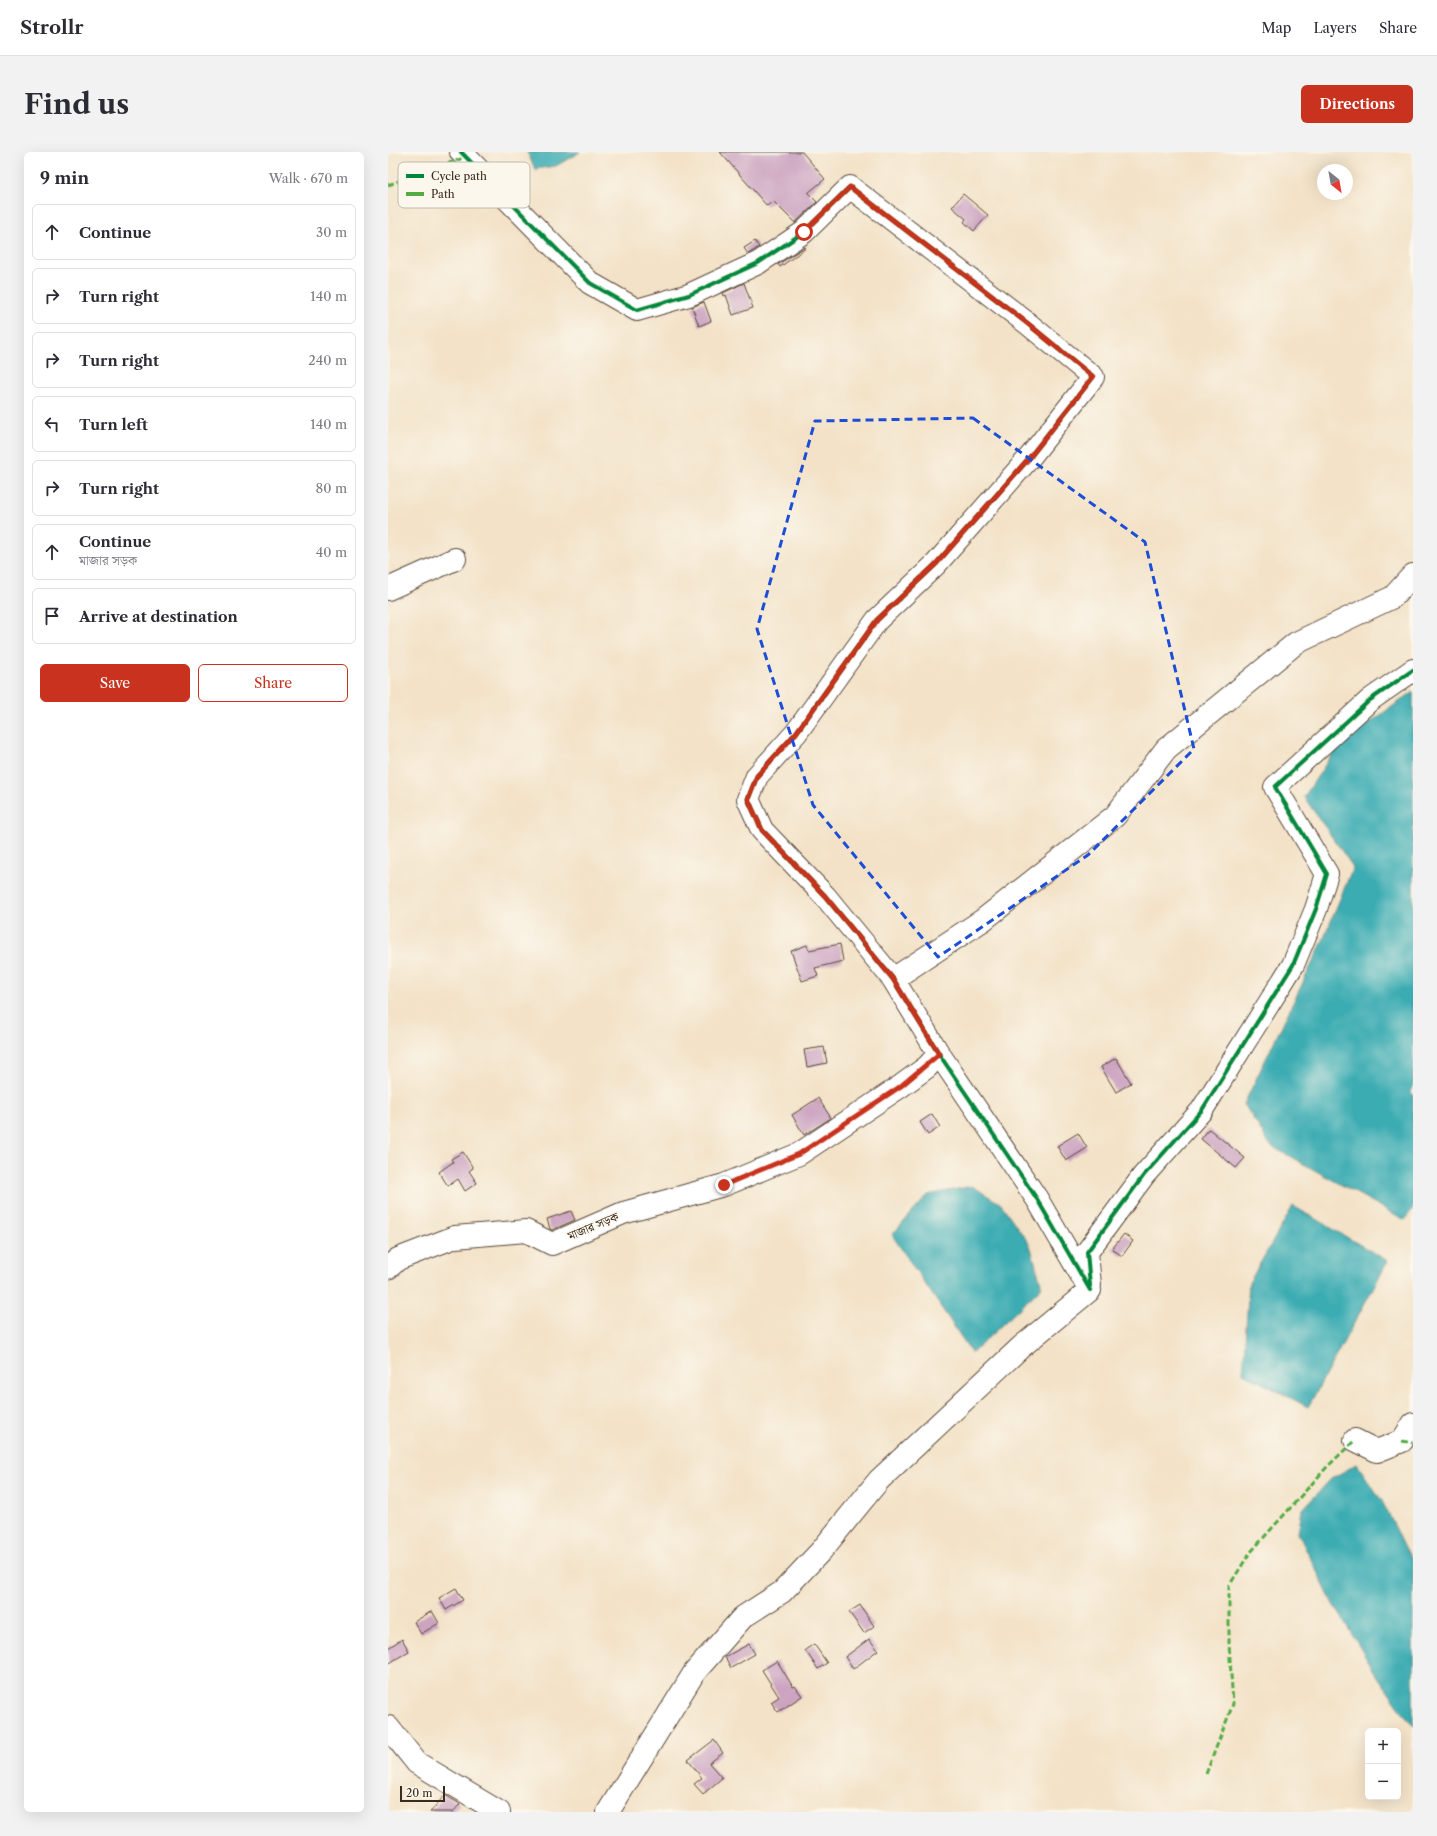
<!DOCTYPE html>
<html lang="en">
<head>
<meta charset="utf-8">
<style>
  body { margin:0; font-family:"Libre Caslon Text","Noto Serif Bengali",serif; background:#f2f2f3; color:#2b2b33 }
  .controls { position:absolute; right:12px; bottom:12px; display:grid; overflow:hidden; border-radius:6px; box-shadow:0 4px 16px #0002 }
  .controls button { width:36px; height:36px; display:grid; place-items:center; padding:0; border:0; border-bottom:1px solid #e1e1e2; background:#fff; color:#2b2b33; font:20px sans-serif }
  .compass { position:absolute; left:929px; top:12px; width:36px; height:36px; border-radius:50%; background:#fff; box-shadow:0 4px 16px #0002; rotate:149deg }
  .scale { position:absolute; left:12px; bottom:10px; width:45px; box-sizing:border-box; padding-left:4px; border:2px solid #3b2a1e; border-top:0; font-size:11px; line-height:14px; white-space:nowrap; color:#3b2a1e; -webkit-text-stroke:3px #fbf7ec; paint-order:stroke }
  .stop { position:absolute; width:12px; height:12px; margin:-9px; border:3px solid #c8321e; border-radius:50%; background:#fff }
  .stop.end { background:#c8321e; border-color:#fff; box-shadow:0 1px 4px #0008 }
  .list { margin:0; padding:0; list-style:none }
  h2 { display:flex; justify-content:space-between; align-items:center; height:52px; margin:0; padding:0 16px; font-size:17px }
  h2 small { font-size:13px; font-weight:400; color:#7c7c81 }
  .list li { display:grid; grid-template-columns:26px 1fr auto; gap:12px; align-items:center; box-sizing:border-box; height:56px; margin:0 8px 8px; padding:0 8px; border:1px solid #e1e1e2; border-radius:6px }
  .list b { display:block; font-size:15px; white-space:nowrap }
  .list p { margin:0; font-size:13px; white-space:nowrap; color:#7c7c81 }
  .list em { font-size:13px; font-style:normal; color:#7c7c81 }
  .actions { display:flex; gap:8px; padding:12px 16px }
  .actions a { flex:1; padding:9px 0; border:1px solid #c8321e; border-radius:6px; text-align:center; font-size:14px; color:#c8321e }
  .actions .main { background:#c8321e; color:#fff }
  .icon { flex:none; width:22px; height:22px; fill:none; stroke:currentColor; stroke-width:2; stroke-linecap:round; stroke-linejoin:round }
  .map { position:relative; flex:none; width:1025px; height:1660px; overflow:hidden; border-radius:6px }
  header { display:flex; align-items:center; gap:24px; box-sizing:border-box; height:56px; padding:0 20px; background:#fff; border-bottom:1px solid #e1e1e2 }
  header strong { font-size:19px }
  nav { display:flex; gap:22px; margin-inline-start:auto; font-size:14px }
  .intro { display:flex; align-items:center; justify-content:space-between; box-sizing:border-box; height:96px; padding:0 24px }
  h1 { margin:0; font-size:28px }
  .button { padding:10px 18px; border-radius:6px; background:#c8321e; color:#fff; font-size:14px; font-weight:700 }
  main { display:flex; gap:24px; padding:0 24px }
  aside { flex:1; background:#fff; border-radius:6px; box-shadow:0 4px 16px #0002 }
  .map>svg:first-child { display:block }
  .water { fill:#3aacb2; stroke:#3a6b68 }
  .building { fill:#cca4c1 }
  .lines { fill:none; stroke-linecap:round; stroke-linejoin:round }
  .minor-casing { stroke:#574637; stroke-width:24 }
  .minor { stroke:#fff; stroke-width:22 }
  .quiet { stroke:#55ab43; stroke-width:3; stroke-dasharray:6 3; stroke-linecap:butt }
  .cycleway-casing { stroke:#fbf7ec; stroke-width:6 }
  .cycleway { stroke:#00873e; stroke-width:4 }
  .route { stroke:#c8321e; stroke-width:5 }
  .marked { fill:none; stroke:#1d4ed8; stroke-width:3; stroke-dasharray:8 5; stroke-linejoin:round }
  .labels { text-anchor:middle; dominant-baseline:central; stroke-width:3.5; stroke-linejoin:round; paint-order:stroke }
  .street-label { font-size:12px; fill:#3b2a1e; stroke:#fbf7ec }
  .key { fill:#fbf7ec; stroke:#c1baae; stroke-width:1 }
  .key-label { font-size:11px; fill:#3b2a1e }
</style>
</head>
<body>
<header>
<strong>Strollr</strong>
<nav><a>Map</a><a>Layers</a><a>Share</a></nav>
</header>
<div class="intro"><h1>Find us</h1><a class="button">Directions</a></div>
<main>
<aside>
<h2>9 min<small>Walk · 670 m</small></h2>
<ul class="list">
<li><svg class="icon" aria-label="ahead" viewBox="0 0 24 24"><path d="M12 20V5M6 11l6-6 6 6"/></svg><div><b>Continue</b></div><em>30 m</em></li>
<li><svg class="icon" aria-label="right" viewBox="0 0 24 24"><path d="M7 20v-9h11M14 6l5 5-5 5"/></svg><div><b>Turn right</b></div><em>140 m</em></li>
<li><svg class="icon" aria-label="right" viewBox="0 0 24 24"><path d="M7 20v-9h11M14 6l5 5-5 5"/></svg><div><b>Turn right</b></div><em>240 m</em></li>
<li><svg class="icon" aria-label="left" viewBox="0 0 24 24"><path d="M17 20v-9H6M10 6l-5 5 5 5"/></svg><div><b>Turn left</b></div><em>140 m</em></li>
<li><svg class="icon" aria-label="right" viewBox="0 0 24 24"><path d="M7 20v-9h11M14 6l5 5-5 5"/></svg><div><b>Turn right</b></div><em>80 m</em></li>
<li><svg class="icon" aria-label="ahead" viewBox="0 0 24 24"><path d="M12 20V5M6 11l6-6 6 6"/></svg><div><b>Continue</b><p>মাজার সড়ক</p></div><em>40 m</em></li>
<li><svg class="icon" aria-label="arrive" viewBox="0 0 24 24"><path d="M6 21V4h12l-3 4 3 4H6"/></svg><div><b>Arrive at destination</b></div></li>
</ul>
<div class="actions"><a class="main">Save</a><a>Share</a></div>
</aside>
<div class="map">
<svg width="1025" height="1660" viewBox="0 0 1025 1660">
  <rect width="100%" height="100%" fill="#fbf7ec"/>
  <filter id="ink" filterUnits="userSpaceOnUse"><feTurbulence type="fractalNoise" baseFrequency=".025" numOctaves="2"/><feDisplacementMap in="SourceGraphic" scale="8" xChannelSelector="R" yChannelSelector="G"/><feConvolveMatrix kernelMatrix="1 2 1 2 8 2 1 2 1" color-interpolation-filters="sRGB"/></filter>
  <filter id="wash" filterUnits="userSpaceOnUse"><feTurbulence type="fractalNoise" baseFrequency=".012" numOctaves="4" result="noise"/><feDisplacementMap in="SourceGraphic" scale="16" xChannelSelector="R" yChannelSelector="G"/><feGaussianBlur stdDeviation="0.9" result="paint"/><feColorMatrix in="noise" values="0 0 0 0 0 0 0 0 0 0 0 0 0 0 0 0 0 1.4 0 .05"/><feComposite in="paint" operator="in"/></filter>
  <g filter="url(#wash)">
    <rect width="100%" height="100%" fill="#f3e2c7"/>
    <path class="water" d="M139,0H192L168,14L147,17Z
      M1025,540V933L1023,940L1025,943V1056L1017,1068L883,994L856,952L934,791L965,715L916,645L951,592Z
      M584,1034L613,1052L642,1093L654,1135L584,1201L504,1083L540,1043Z
      M905,1054L1000,1109L920,1255L855,1221L861,1131Z
      M969,1312L994,1349L1025,1411V1574L986,1519L941,1444L910,1381L914,1358L944,1326Z"/>
    <g id="blocks">
      <path class="building" d="M332,0H414L437,27L420,41L429,50L407,71L385,49L379,54Z
        M575,42L600,63L586,79L576,70L578,67L564,55Z
        M367,89L371,95L360,102L356,96Z
        M417,95L418,96L392,115L390,112Z
        M356,131L365,156L345,163L338,143L336,144L335,141Z
        M316,150L323,169L311,174L304,155Z
        M452,792L455,809L427,816L430,824L414,829L403,799L419,793L421,798Z
        M436,895L439,911L419,915L416,898Z
        M728,906L743,931L728,940L713,915Z
        M430,946L443,966L416,983L404,963Z
        M544,962L552,975L540,983L532,970Z
        M821,977L857,1006L848,1016L813,987Z
        M690,981L699,996L678,1009L669,994Z
        M75,1000L85,1016L81,1019L89,1031L77,1039L70,1027L60,1034L51,1020L65,1010L63,1007Z
        M183,1059L187,1068L164,1078L162,1077L159,1067Z
        M736,1082L745,1089L734,1104L724,1097Z
        M68,1436L75,1448L58,1458L51,1446Z
        M472,1453L486,1474L476,1481L461,1460Z
        M44,1459L51,1471L33,1482L26,1470Z
        M14,1487L21,1499L0,1512V1496Z
        M481,1487L490,1498L465,1517L457,1505Z
        M361,1492L367,1502L343,1516L337,1505Z
        M426,1492L439,1511L430,1517L417,1498Z
        M389,1509L405,1535L407,1534L414,1544L390,1560L383,1550L391,1545L374,1518Z
        M326,1588L335,1601L321,1611L334,1626L315,1642L306,1632L314,1626L300,1608Z
        M57,1643L72,1652L65,1660H42Z"/>
    </g>
  </g>
  <g filter="url(#ink)">
    <use href="#blocks" fill-opacity="0" stroke="#574637" stroke-width="1"/>
    <g class="lines">
      <defs>
        <path id="minor" d="M73,0L202,131L249,158L301,143L370,111L416,80L462,35L639,171L705,225L642,305L548,412L489,468L408,581L369,624L360,647L374,678L437,744L505,827L551,902L649,1047L702,1138
          M0,437L67,407
          M505,827L595,768L727,664L778,597L908,491L1005,445L1025,423
          M0,1116L10,1107L67,1085L138,1079L164,1092L235,1061L336,1033L411,1002L513,934L539,915L551,902
          M702,1133L699,1100L756,1023L814,958L905,813L928,757L939,722L887,635L982,548L1025,518
          M967,1288L989,1299L1014,1289L1025,1272
          M0,1575L29,1611L111,1660
          M220,1660L306,1521L355,1465L394,1440L433,1399L491,1328L633,1195L702,1138"/>
      </defs>
      <use href="#minor" class="minor-casing"/>
      <use href="#minor" class="minor"/>
      <path class="quiet" d="M0,33L78,5
        M1014,1289L1025,1291
        M818,1622L845,1552L841,1492V1434L861,1402L938,1316L967,1288"/>
      <defs>
        <path id="cycleway" d="M73,0L202,131L249,158L301,143L370,111L416,80L462,35L639,171L705,225L642,305L548,412L489,468L408,581L369,624L360,647L374,678L437,744L505,827L551,902L649,1047L702,1138
          M702,1134L699,1100L756,1023L814,958L905,813L928,757L939,722L887,635L982,548L1025,518"/>
      </defs>
      <use href="#cycleway" class="cycleway-casing"/>
      <use href="#cycleway" class="cycleway"/>
    </g>
  </g>
  <g class="lines" filter="url(#ink)">
    <path class="route" d="M336,1033L411,1002L513,934L551,902L505,827L437,744L374,678L360,647L369,624L408,581L489,468L548,412L642,305L705,225L639,171L462,35L416,80"/>
  </g>
  <path class="marked" d="M585,266L757,390L806,597L700,703L550,805L425,653L369,477L427,269Z"/>
  <g class="labels">
    <g class="street-label">
      <text transform="translate(205 1074) rotate(-23)">মাজার সড়ক</text>
    </g>
  </g>
  <rect x="10" y="10" width="132" height="46" rx="6" class="key"/>
  <rect x="18" y="22" width="18" height="4" fill="#00873e"/>
  <rect x="18" y="40" width="18" height="4" fill="#55ab43"/>
  <g class="key-label">
    <text x="43" y="28">Cycle path</text>
    <text x="43" y="46">Path</text>
  </g>
</svg>
<div class="controls">
<button>+</button>
<button>−</button>
</div>
<svg class="compass" viewBox="-18 -18 36 36"><path d="M0-13l5 13h-10z" fill="#e53935"/><path d="M0 13l5-13h-10z" fill="#7c7c81"/></svg>
<div class="scale">20 m</div>
<div class="stop" style="left:416px;top:80px"></div>
<div class="stop end" style="left:336px;top:1033px"></div>
</div>
</main>
</body>
</html>
